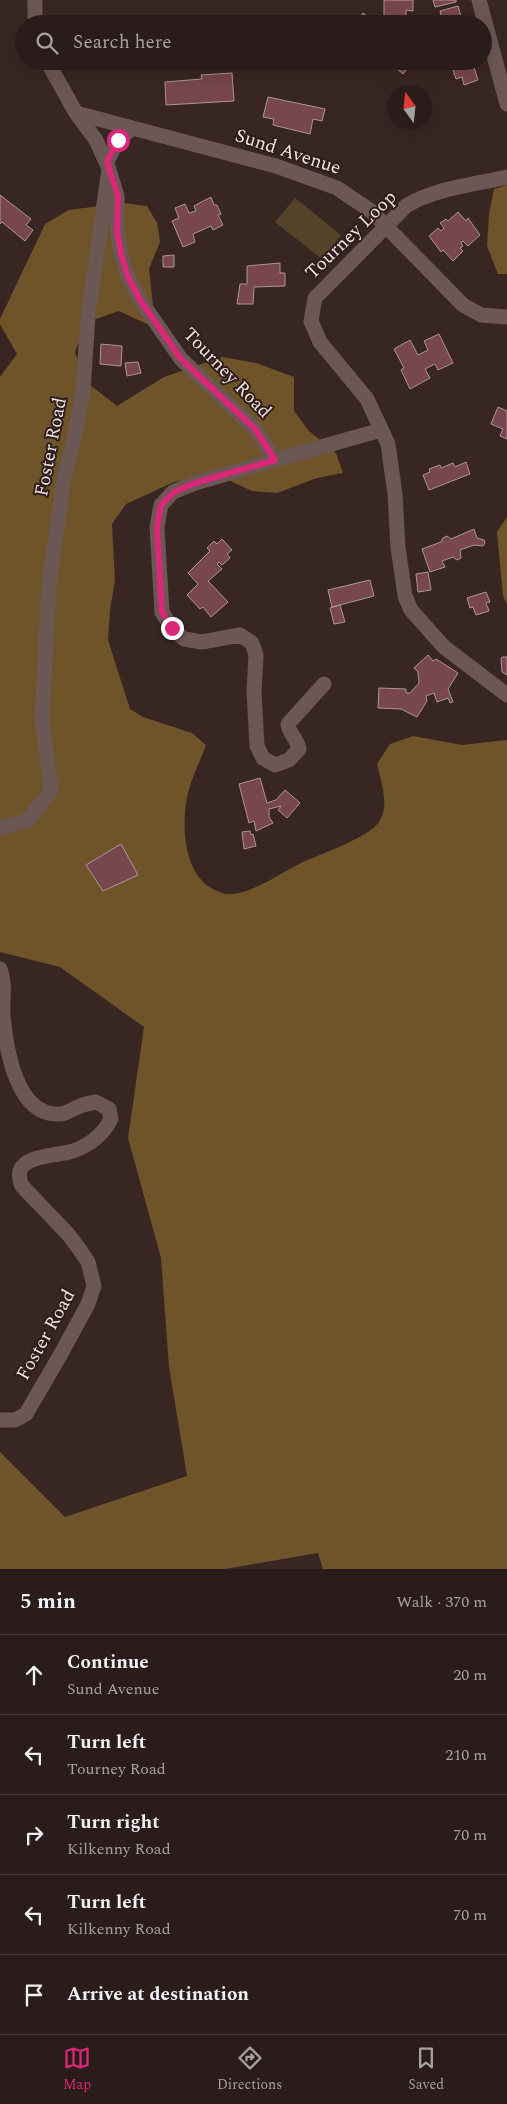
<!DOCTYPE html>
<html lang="en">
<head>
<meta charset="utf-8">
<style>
  body { margin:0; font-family:Spectral,serif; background:#362927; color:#f1f3f6 }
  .compass { position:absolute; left:387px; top:85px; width:45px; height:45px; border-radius:50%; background:#2a1c1a; box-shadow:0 5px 20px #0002; rotate:345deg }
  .stop { position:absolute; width:15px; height:15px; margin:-11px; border:4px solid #db2777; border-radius:50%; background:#fff }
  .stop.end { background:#db2777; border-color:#fff; box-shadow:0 1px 5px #0008 }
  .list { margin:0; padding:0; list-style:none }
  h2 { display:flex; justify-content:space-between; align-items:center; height:65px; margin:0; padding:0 20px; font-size:21px }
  h2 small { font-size:16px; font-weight:400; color:#a5a1a2 }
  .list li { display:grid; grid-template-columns:32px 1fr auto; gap:15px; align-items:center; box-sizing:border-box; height:80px; padding:0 20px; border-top:1px solid #463a39 }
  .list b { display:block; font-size:19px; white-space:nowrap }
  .list p { margin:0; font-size:16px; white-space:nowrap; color:#a5a1a2 }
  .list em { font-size:16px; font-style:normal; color:#a5a1a2 }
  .icon { flex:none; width:28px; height:28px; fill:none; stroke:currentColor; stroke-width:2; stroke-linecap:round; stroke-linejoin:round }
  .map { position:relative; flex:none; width:507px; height:1569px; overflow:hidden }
  .search { position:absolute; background:#2a1c1a; box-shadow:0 5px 20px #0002; left:15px; right:15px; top:15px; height:55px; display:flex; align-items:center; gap:12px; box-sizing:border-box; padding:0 18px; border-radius:28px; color:#a5a1a2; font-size:19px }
  .sheet { height:465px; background:#2a1c1a }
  nav { display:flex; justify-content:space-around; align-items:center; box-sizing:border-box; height:70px; border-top:1px solid #463a39; background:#2a1c1a; font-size:14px; color:#a5a1a2 }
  nav a { display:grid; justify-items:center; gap:2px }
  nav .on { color:#db2777 }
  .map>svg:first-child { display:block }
  .green { fill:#534329 }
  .forest { fill:#6e5428 }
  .building { fill:#78464f; stroke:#ac9598 }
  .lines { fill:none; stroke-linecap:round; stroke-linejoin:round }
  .minor { stroke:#6b5753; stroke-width:15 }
  .route { stroke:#db2777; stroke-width:6 }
  .labels { text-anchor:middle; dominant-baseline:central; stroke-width:4; stroke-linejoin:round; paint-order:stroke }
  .street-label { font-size:19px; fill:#f0e3e1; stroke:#2e1d19 }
</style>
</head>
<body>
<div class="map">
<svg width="507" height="1569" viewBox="0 0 507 1569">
  <rect width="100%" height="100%" fill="#382623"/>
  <path class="green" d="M295,198L341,235L322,259L275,222Z"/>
  <path class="forest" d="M507,185V274H498L487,246L489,214L494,189Z
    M123,203L147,206L157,223L160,242L149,269L154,315L147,324L119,311L87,322L75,352L85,381L117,406L164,377L222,357L256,363L294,377V411L309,431L336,453L343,473L317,478L277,493L252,491L213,473L174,482L126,504L112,524L115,580L110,610L108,640L130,709L143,717L192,733L206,745C199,764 189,783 186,803C182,832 185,876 215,890C218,891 223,894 226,894C248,897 285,870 305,861C322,854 369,837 379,822C390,805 381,782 377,764L390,744L413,736L462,745L507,740V1569H323L318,1553L225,1569H0V1452L65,1517L187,1476L169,1367L161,1258L128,1138L144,1027L60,967L0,952V377L17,354L0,324V319L45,224L69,210Z
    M507,517V604L503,596L497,532Z"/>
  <path class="building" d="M384,0H413V11L406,10V17L384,16Z
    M433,0H456V2L435,7Z
    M458,6L463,24H443L440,11Z
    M363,13L374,22L378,17L386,24H355Z
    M388,61H406L410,65L403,74Z
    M450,61H472L478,80L464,85L462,77L456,79Z
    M232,73L234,101L166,105L165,82L202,79L201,75Z
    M268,97L325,109L322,121L313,119L310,134L273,125L274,119L263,117Z
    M0,195L31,219L26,225L33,230L25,241L2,222L0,224Z
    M211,197L214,205H217L221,214L218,215L223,225L213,230L211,226L193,234L195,242L183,247L172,221L179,218L175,208L185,204L189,213L196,211L194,206Z
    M458,212L466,221L468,218L480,235L468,246L463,241L461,243L463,246L460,248L463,251L453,261L443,250L441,252L429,236L438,228L441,231L444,228L440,223L446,219L448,221Z
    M174,255V267H163V256Z
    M280,263V273H285V286L254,287L253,304H237L240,284H247V266Z
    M439,334L453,363L438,370L435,364L425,369L430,378L410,389L401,370L404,368L394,349L410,340L418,355L428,350L424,341Z
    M101,344L122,346L121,366L100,364Z
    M138,362L141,373L127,376L125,363Z
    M498,407L507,411V439L500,436L503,429L491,424Z
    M466,462L470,474L429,490L423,475L430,472L429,469L440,465L441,468L453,463L455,467Z
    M474,529L477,538L484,540L485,543L483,546L474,545L460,550L461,558L457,560L453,557L442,561L445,567L430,572L422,549L441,542L443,538L447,536L451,539Z
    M222,539L232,550L227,554L230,558L222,565L219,562L217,564L222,569L208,581L228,602L211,617L203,607L200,609L187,595L198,584L188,573L210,551L207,548L214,541L217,544Z
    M428,572L431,590L418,592L416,574Z
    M370,580L374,596L332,607L328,590Z
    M486,592L490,602L486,603L489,611L476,615L473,607L470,608L467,598Z
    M340,605L345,622L334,624L330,608Z
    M428,655L433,661L436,659L458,673L448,689L453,702L450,703L448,698L437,702L434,693L426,696L427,701L417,717L401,709L378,708L379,688L406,689V693H410L419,683L418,672L414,668Z
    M502,657H507V675L502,672L501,659Z
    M260,778L267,803L276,800L285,790L300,803L287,818L278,810L281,806L269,809V817L273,823L256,831L254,821L249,823L239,784Z
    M250,831L251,835L253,834L256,846L244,849L242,832Z
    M121,844L138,875L103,891L86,865Z"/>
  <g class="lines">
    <path class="minor" d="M35,0V24
      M479,0L507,104
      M76,113L276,166L337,188L371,211L463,305L481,315L507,317
      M107,162L118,140L131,129
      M110,173L117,196V230L121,254L128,277L140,300L181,359L255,429L275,460L381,430
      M507,177C473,185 436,188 406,206L315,298L311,321L320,342L367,399L388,444L395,494L398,547L405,596L411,610L444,647L507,695
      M275,460L195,483L173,492L161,505L157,527L162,612L172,628L184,639L202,642L240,635L252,643L256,655L254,691L257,746L263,758L275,765L289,760L299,749C297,738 289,734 288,724L324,684
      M0,828L28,820L51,791L42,718L49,584L64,478L73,443L83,390L88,316L109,169L96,140L76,113L47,61
      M0,969C6,984 2,998 3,1015C6,1048 16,1117 60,1114C66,1114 72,1109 78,1107C84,1104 90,1103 96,1102L109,1109L111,1119C103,1135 90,1145 73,1151C54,1157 8,1154 22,1186L68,1234L80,1250L88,1262L94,1286L88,1304L62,1352L26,1414L15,1420H0"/>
  </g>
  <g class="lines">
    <path class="route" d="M118,140L107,162L118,196L117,230L121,254L128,277L140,300L181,359L255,429L275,460L195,483L174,492L161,505L157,527L162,612L172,628"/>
  </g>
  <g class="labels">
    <g class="street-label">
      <text transform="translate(288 152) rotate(18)">Sund Avenue</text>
      <text transform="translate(351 235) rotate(-44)">Tourney Loop</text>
      <text transform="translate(227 373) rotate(46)">Tourney Road</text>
      <text transform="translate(51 447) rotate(-79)">Foster Road</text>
      <text transform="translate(46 1335) rotate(-61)">Foster Road</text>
    </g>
  </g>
</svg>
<svg class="compass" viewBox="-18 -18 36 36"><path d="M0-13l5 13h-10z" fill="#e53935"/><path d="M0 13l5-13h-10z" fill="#a5a1a2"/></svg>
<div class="stop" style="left:118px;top:140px"></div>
<div class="stop end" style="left:172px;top:628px"></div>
<div class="search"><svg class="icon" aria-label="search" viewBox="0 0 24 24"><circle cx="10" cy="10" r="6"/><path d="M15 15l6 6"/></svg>Search here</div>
</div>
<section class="sheet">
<h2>5 min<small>Walk · 370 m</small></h2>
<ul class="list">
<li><svg class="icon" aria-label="ahead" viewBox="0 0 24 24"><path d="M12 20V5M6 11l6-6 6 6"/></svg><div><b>Continue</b><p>Sund Avenue</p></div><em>20 m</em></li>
<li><svg class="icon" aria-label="left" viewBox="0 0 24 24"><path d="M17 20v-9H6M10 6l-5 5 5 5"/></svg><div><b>Turn left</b><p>Tourney Road</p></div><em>210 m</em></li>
<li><svg class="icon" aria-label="right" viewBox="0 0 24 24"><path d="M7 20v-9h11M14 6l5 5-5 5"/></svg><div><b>Turn right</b><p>Kilkenny Road</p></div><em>70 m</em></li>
<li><svg class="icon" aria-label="left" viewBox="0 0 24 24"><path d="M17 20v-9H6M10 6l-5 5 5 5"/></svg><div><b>Turn left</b><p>Kilkenny Road</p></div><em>70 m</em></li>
<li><svg class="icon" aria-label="arrive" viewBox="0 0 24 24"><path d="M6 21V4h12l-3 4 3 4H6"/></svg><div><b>Arrive at destination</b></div></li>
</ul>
</section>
<nav>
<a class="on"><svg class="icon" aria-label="map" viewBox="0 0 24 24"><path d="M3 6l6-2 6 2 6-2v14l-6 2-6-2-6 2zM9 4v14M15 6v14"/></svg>Map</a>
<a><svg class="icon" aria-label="directions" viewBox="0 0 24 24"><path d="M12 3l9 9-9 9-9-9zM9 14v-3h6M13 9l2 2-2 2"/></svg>Directions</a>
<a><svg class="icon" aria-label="saved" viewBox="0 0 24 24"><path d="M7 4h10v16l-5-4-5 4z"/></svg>Saved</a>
</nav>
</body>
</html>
